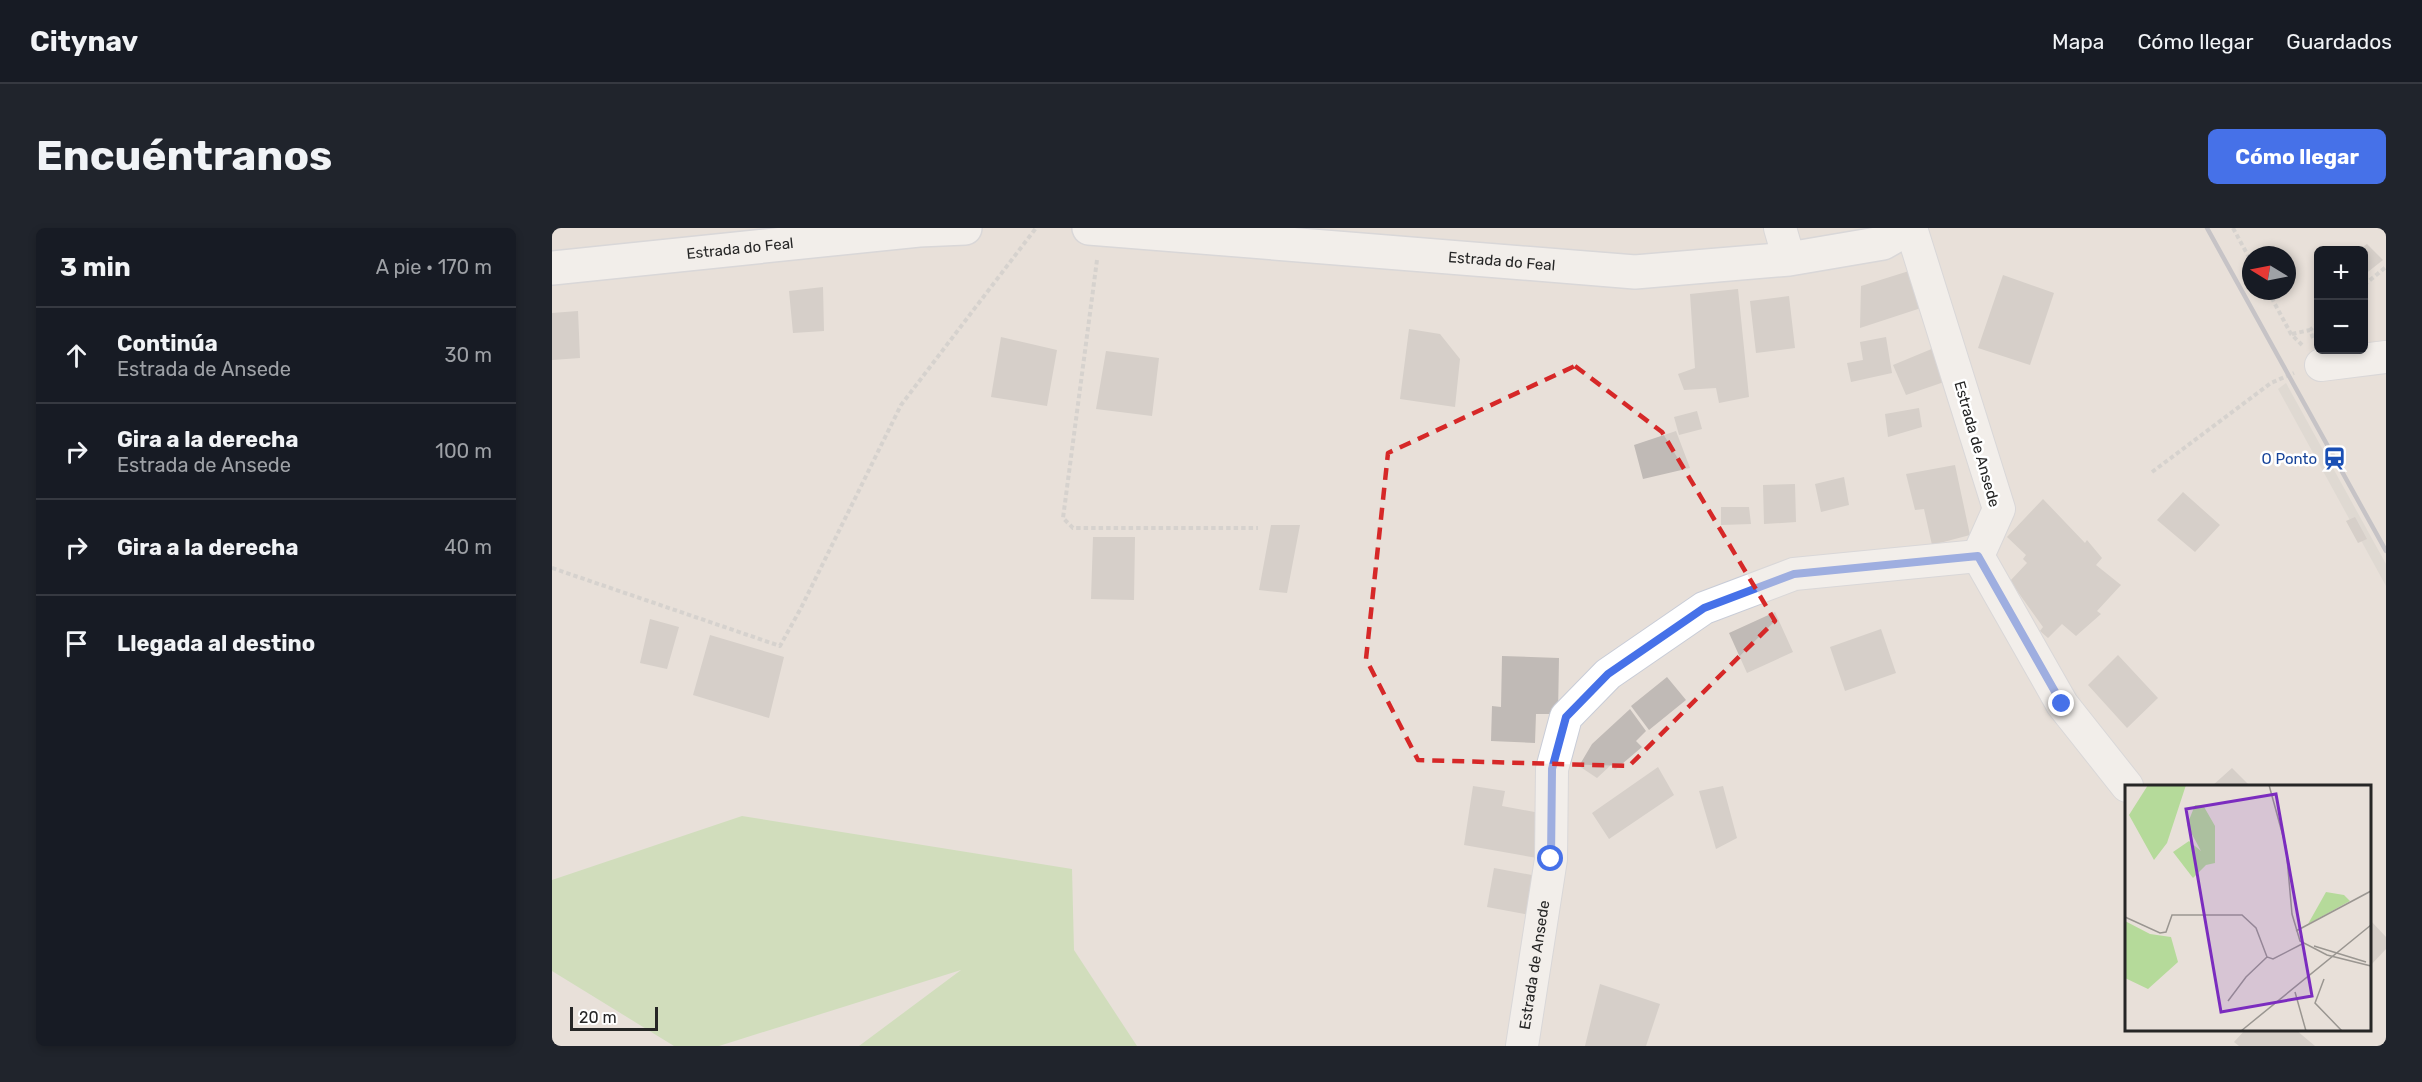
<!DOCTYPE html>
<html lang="es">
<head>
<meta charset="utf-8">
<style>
  body { margin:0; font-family:Rubik,sans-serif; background:#20242c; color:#f1f3f6 }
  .controls { position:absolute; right:18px; top:18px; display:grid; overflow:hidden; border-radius:9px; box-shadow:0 3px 9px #0003 }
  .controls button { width:54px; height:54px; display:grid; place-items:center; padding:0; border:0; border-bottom:2px solid #363941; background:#171b24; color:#f1f3f6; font:30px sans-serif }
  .compass { position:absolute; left:1690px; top:18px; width:54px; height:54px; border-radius:50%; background:#171b24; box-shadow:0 3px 9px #0003; rotate:280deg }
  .scale { position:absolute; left:18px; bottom:15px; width:88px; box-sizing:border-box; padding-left:6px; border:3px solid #262626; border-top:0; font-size:16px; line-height:21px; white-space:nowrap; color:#262626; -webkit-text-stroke:4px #fff; paint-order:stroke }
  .stop { position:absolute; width:18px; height:18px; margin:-14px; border:4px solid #4671e8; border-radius:50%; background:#fff }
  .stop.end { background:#4671e8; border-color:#fff; box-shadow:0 2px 6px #0008 }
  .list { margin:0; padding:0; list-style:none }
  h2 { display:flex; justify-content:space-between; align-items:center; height:78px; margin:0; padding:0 24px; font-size:26px }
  h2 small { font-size:20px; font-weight:400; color:#9ea1a6 }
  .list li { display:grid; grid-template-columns:39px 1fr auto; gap:18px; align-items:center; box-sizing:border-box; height:96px; padding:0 24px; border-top:2px solid #363941 }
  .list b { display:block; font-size:22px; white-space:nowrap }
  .list p { margin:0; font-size:20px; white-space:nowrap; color:#9ea1a6 }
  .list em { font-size:20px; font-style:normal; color:#9ea1a6 }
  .icon { flex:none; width:33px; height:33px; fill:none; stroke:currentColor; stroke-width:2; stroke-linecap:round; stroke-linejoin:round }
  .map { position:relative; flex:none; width:1834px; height:818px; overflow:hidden; border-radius:9px }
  header { display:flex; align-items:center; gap:36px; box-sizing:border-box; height:84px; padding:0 30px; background:#171b24; border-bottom:2px solid #363941 }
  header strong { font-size:28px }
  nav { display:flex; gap:33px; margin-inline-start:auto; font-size:21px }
  .intro { display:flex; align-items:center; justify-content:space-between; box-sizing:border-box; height:144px; padding:0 36px }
  h1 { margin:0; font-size:42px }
  .button { padding:15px 27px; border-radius:9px; background:#4671e8; color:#fff; font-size:21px; font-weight:700 }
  main { display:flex; gap:36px; padding:0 36px }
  aside { flex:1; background:#171b24; border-radius:9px; box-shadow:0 3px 9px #0003 }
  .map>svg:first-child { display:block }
  .green { fill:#b5da9a }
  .plaza { fill:#d5d0cb }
  .building { fill:#c0bab6 }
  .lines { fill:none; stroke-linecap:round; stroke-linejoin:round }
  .minor-casing { stroke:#c8ccd7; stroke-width:34 }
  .secondary-casing { stroke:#c8ccd7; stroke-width:36 }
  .path { stroke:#c2c2c2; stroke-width:4; stroke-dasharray:4.5 3; stroke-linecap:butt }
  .minor { stroke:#fff; stroke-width:32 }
  .secondary { stroke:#fff; stroke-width:33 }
  .rail { stroke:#9da1af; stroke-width:4.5 }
  .route { stroke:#4671e8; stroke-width:8 }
  .marked { fill:none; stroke:#d62828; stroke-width:4.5; stroke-dasharray:12 8; stroke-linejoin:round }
  .labels { text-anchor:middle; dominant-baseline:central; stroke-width:5; stroke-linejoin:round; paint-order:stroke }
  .street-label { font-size:15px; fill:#262626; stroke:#fff }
  .transit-label { font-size:15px; fill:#164399; stroke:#fff; text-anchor:end }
  .inset-road { fill:none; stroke:#9a9691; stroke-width:1.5 }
  .view { fill:#7b2cbf; fill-opacity:0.15; stroke:#7b2cbf; stroke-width:3 }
  .inset-edge { fill:none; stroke:#262626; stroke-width:3 }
</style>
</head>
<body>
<header>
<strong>Citynav</strong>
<nav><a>Mapa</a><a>Cómo llegar</a><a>Guardados</a></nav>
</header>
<div class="intro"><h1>Encuéntranos</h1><a class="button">Cómo llegar</a></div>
<main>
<aside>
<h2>3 min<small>A pie · 170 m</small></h2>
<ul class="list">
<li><svg class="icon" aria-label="ahead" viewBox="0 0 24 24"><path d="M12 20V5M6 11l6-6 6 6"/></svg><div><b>Continúa</b><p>Estrada de Ansede</p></div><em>30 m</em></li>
<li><svg class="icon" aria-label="right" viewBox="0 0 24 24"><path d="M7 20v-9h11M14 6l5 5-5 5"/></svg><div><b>Gira a la derecha</b><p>Estrada de Ansede</p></div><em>100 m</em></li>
<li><svg class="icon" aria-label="right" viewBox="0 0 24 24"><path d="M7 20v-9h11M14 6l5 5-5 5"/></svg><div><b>Gira a la derecha</b></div><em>40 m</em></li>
<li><svg class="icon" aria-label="arrive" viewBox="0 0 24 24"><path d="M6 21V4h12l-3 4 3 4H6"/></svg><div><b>Llegada al destino</b></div></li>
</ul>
</aside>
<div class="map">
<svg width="1834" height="818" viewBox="0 0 1834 818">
  <rect width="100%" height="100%" fill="#e8e0d9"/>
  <path class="green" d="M190,588L520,641L522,722L585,818H307L409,742L167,818H122L0,743V652Z"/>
  <path class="plaza" d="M1734,155L1834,336V358L1726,161Z"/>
  <path class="building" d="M1815,16L1831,32L1812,47V22H1806Z
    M1357,43L1369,80L1308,100L1309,58Z
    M1451,47L1502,65L1478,137L1426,120Z
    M271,59L272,103L241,105L237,63Z
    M1186,61L1197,169L1167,175L1164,160L1132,162L1126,146L1143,140L1138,66Z
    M1237,68L1243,120L1204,125L1198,73Z
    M26,83L28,130L0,132V85Z
    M857,101L888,106L908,131L903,179L848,171Z
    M449,109L505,122L495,178L439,169Z
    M1334,109L1340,145L1299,154L1295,135L1311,132L1308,114Z
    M1382,120L1395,153L1354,167L1341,137Z
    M554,123L607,130L600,188L544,181Z
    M1367,180L1370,199L1336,209L1333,186Z
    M1145,183L1150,201L1127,207L1122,189Z
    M1124,203L1138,240L1091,251L1082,217Z
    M1403,237L1418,307L1380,317L1372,281L1363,282L1354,246Z
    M1292,249L1297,277L1269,284L1263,256Z
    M1243,256L1244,294L1212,296L1211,257Z
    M1631,264L1668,297L1643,324L1605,292Z
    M1491,271L1533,315L1535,312L1550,330L1544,337L1569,357L1545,383L1549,386L1524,408L1510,396L1496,410L1488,403L1491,399L1458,353L1475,335L1471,331L1474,327L1455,309Z
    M1169,279H1197L1199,296L1169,297Z
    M1803,289L1815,311L1806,315L1794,293Z
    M719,297H748L735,365L707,362Z
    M541,309H583L582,372L539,371Z
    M1223,384L1241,424L1195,445L1177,405Z
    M98,391L127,399L115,441L88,435Z
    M1329,401L1344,445L1293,463L1278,419Z
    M158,407L232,429L217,490L141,467Z
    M1566,427L1606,470L1575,500L1536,457Z
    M950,428L1007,430L1006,486H984L983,515L939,513L940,478L949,479Z
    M1115,449L1134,472L1097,502L1079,478Z
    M1078,481L1094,503L1084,513L1090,519L1063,542L1059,537L1045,550L1027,538L1040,516Z
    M1106,539L1122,567L1057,611L1040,585Z
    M1680,540L1698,558H1660Z
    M921,558L953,563L950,578L993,586L985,630L912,617Z
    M1171,558L1185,610L1164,621L1147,563Z
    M942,640L985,648L978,687L935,679Z
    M1818,692L1834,709V721L1818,738Z
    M1048,756L1108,776L1094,818H1033Z
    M1693,802H1744L1763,818H1687L1682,814Z"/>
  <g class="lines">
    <defs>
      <g id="minor">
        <path d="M1228,0L1237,31"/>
        <path d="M1769,137L1834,129"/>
        <path d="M1426,328L1510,476L1575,558"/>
        <path id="s1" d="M970,818L999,631L1000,541L1014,489L1056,446L1152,380L1242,346L1426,328L1447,281L1359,0"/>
      </g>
      <g id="secondary">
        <path id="s2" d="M537,0L1083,44L1237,31L1331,15L1357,0"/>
        <path id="s3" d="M0,40L367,2L413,0"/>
      </g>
    </defs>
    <use href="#minor" class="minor-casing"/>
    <use href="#secondary" class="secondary-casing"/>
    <path class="path" d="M1681,0L1699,33
      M545,32L511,290L521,300H706
      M1812,57L1834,39
      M1716,63L1739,106L1750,117
      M1740,106L1758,102
      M1761,110L1758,102L1766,95
      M1600,244L1719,155L1742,145
      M0,340L228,418L249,380L349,177L484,0"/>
    <use href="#minor" class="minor"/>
    <use href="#secondary" class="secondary"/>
    <path class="rail" d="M1655,0L1834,323"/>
  </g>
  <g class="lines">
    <path class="route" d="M999,631L1000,541L1014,489L1056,446L1152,380L1242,346L1426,328L1510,476"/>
  </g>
  <path d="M0 0H1834V818H0ZM1023,138L1110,204L1223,393L1077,538L866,532L814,431L836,225Z" fill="#e8e0d9" fill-opacity=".55" fill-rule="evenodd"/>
  <path class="marked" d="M1023,138L1110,204L1223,393L1077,538L866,532L814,431L836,225Z"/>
  <defs>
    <symbol id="station-bare" viewBox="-9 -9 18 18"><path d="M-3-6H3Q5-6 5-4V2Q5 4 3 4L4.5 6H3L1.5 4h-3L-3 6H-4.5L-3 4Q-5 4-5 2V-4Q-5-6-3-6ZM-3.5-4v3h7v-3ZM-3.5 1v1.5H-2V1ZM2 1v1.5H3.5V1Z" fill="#1a4fb4" stroke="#fff" stroke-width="2.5" paint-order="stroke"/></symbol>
  </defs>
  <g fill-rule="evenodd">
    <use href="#station-bare" x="1766" y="214" width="33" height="33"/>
  </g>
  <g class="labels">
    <g class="street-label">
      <text stroke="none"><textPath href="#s3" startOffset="189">Estrada do Feal</textPath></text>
      <text stroke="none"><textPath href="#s2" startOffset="414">Estrada do Feal</textPath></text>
      <text transform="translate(1425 216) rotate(74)">Estrada de Ansede</text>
      <text stroke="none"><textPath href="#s1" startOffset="82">Estrada de Ansede</textPath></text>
    </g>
    <g class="transit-label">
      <text x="1765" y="231">O Ponto</text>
    </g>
  </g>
  <g transform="translate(1573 557)">
    <rect width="246" height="246" fill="#e8e0d9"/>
    <path d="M23,0H61L42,58L29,75L4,30ZM70,20H78L90,41V78L81,80L68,93L48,67L64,56L76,66L62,40ZM201,107L219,110L225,116L183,139ZM0,136L25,149L46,152L53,177L23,204L0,193Z" fill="#b5da9a"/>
    <path class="inset-road" d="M144,0L161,62L167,129L175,156L202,170L246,181M0,132L35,148L41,147L47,130H117L131,143L142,172L148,174L177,159M171,146L246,106M189,161L241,177M199,194L190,218L217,246M170,207L181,246M103,216L121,192L142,172M116,246L246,140"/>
    <path class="view" d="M151,9L187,211L96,227L61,24Z"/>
    <rect width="246" height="246" class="inset-edge"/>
  </g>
</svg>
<div class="controls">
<button>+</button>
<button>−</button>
</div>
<svg class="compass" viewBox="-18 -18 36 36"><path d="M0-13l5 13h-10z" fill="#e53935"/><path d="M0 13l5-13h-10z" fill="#9ea1a6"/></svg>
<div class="scale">20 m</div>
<div class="stop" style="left:999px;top:631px"></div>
<div class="stop end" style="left:1510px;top:476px"></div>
</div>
</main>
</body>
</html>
